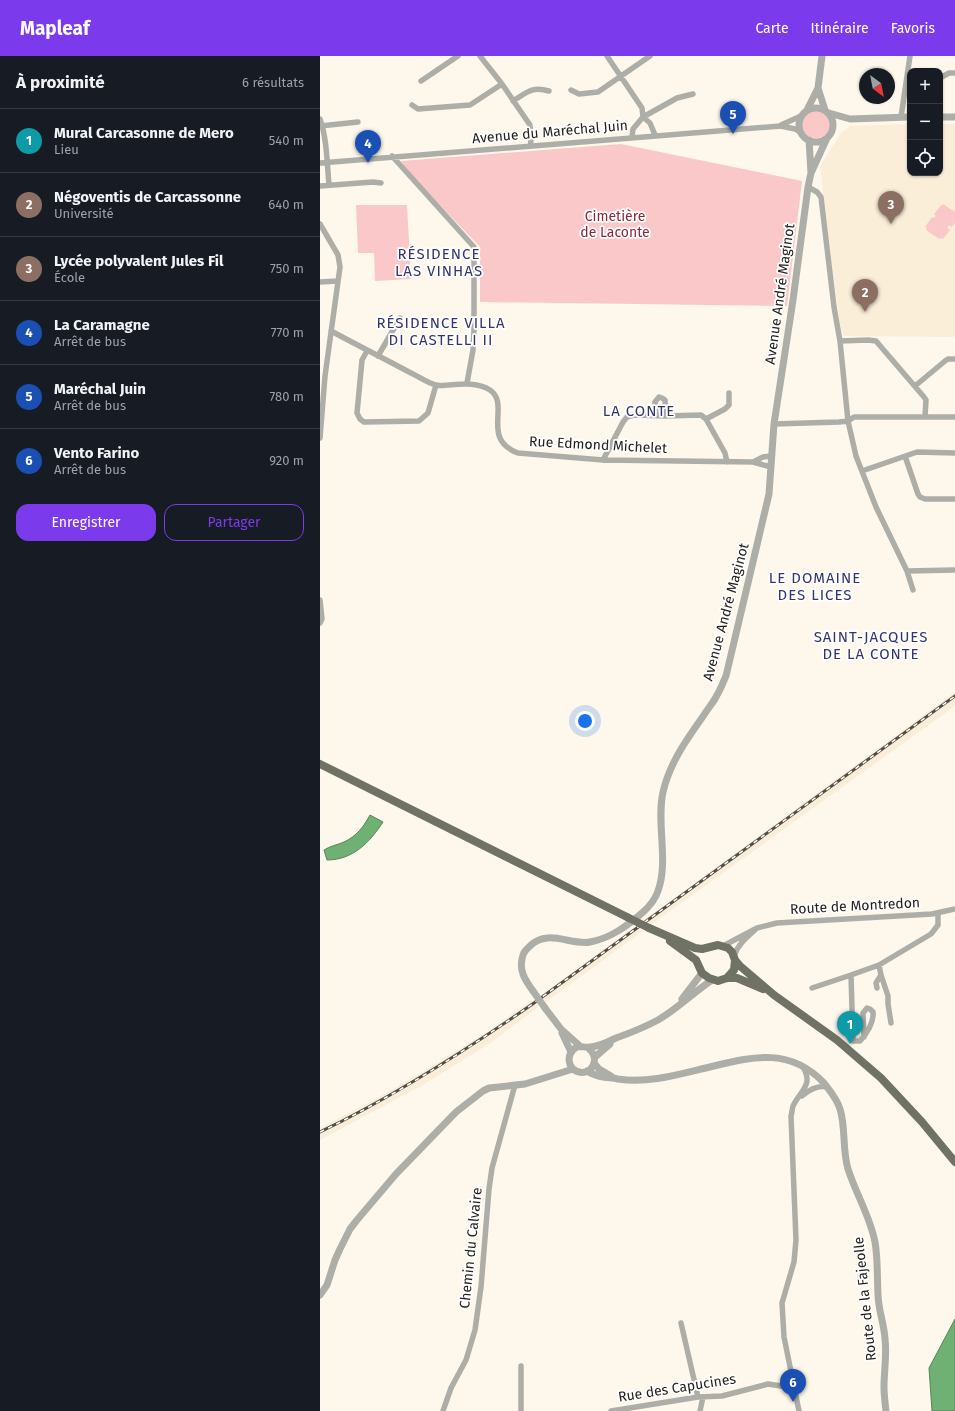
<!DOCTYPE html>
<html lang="fr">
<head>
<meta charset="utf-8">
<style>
  body { margin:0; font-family:"Fira Sans",sans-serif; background:#20242c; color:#f1f3f6 }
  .controls { position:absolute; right:12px; top:12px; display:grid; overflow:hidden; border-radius:8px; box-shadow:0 1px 3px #0004 }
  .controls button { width:36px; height:36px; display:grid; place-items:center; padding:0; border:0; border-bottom:1px solid #363941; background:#171b24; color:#f1f3f6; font:20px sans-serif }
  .compass { position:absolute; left:539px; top:12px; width:36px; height:36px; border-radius:50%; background:#171b24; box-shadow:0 1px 3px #0004; rotate:148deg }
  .you { position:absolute; left:265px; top:665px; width:14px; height:14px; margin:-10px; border:3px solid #fff; border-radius:50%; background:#1a73e8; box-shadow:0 0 0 6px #1a73e833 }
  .badge { display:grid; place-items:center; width:26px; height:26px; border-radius:50%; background:#7c3aed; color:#fff; font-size:13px; font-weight:700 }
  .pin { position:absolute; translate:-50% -33px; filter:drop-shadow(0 1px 2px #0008) }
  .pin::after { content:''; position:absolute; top:21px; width:14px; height:12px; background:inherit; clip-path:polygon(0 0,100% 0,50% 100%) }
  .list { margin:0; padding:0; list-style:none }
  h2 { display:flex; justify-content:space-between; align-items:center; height:52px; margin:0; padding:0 16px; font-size:17px }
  h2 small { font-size:13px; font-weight:400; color:#9ea1a6 }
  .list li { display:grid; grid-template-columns:26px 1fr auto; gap:12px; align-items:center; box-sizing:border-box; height:64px; padding:0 16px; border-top:1px solid #363941 }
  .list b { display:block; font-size:15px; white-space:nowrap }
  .list p { margin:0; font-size:13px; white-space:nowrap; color:#9ea1a6 }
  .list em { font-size:13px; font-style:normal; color:#9ea1a6 }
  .actions { display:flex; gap:8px; padding:12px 16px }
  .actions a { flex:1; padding:9px 0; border:1px solid #7c3aed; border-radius:12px; text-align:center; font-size:14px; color:#7c3aed }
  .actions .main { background:#7c3aed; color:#fff }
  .icon { flex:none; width:22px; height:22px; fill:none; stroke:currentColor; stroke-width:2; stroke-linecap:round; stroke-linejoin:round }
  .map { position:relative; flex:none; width:635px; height:1355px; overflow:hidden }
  header { display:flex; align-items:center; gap:24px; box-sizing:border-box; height:56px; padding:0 20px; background:#7c3aed; color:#fff }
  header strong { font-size:19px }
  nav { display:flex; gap:22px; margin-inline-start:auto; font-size:14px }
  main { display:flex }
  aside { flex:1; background:#171b24 }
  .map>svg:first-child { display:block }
  .built { fill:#faeed9 }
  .green { fill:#fbc8c9 }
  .water { fill:#6fb073; stroke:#598559 }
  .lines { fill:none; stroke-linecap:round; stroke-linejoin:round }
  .minor { stroke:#aeaea8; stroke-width:5.5 }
  .tertiary { stroke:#aeaea8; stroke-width:7 }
  .primary { stroke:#707266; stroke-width:8 }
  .rail-casing { stroke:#514d47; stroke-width:3 }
  .rail { stroke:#fff; stroke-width:1.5; stroke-dasharray:4.5; stroke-linecap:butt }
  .tertiary-bridge { stroke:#aeaea8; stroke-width:7 }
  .primary-bridge { stroke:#707266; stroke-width:8 }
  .labels { text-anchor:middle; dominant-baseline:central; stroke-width:3.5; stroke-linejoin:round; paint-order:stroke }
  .street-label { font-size:14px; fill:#25221d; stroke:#fff }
  .park-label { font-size:14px; fill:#8f2536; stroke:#fff }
  .neighbourhood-label { font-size:15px; letter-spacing:1px; fill:#343570; stroke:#fff }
</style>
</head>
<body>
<header>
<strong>Mapleaf</strong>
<nav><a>Carte</a><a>Itinéraire</a><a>Favoris</a></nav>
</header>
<main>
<aside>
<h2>À proximité<small>6 résultats</small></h2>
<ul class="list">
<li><span class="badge" style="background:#0f9aa8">1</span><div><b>Mural Carcasonne de Mero</b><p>Lieu</p></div><em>540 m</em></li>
<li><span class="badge" style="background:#8d6e63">2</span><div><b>Négoventis de Carcassonne</b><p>Université</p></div><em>640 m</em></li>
<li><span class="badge" style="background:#8d6e63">3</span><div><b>Lycée polyvalent Jules Fil</b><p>École</p></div><em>750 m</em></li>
<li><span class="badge" style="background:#1a4fb4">4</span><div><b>La Caramagne</b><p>Arrêt de bus</p></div><em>770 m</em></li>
<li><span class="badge" style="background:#1a4fb4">5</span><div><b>Maréchal Juin</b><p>Arrêt de bus</p></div><em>780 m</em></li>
<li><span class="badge" style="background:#1a4fb4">6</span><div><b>Vento Farino</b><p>Arrêt de bus</p></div><em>920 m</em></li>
</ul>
<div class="actions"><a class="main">Enregistrer</a><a>Partager</a></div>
</aside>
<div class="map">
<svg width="635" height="1355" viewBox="0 0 635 1355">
  <rect width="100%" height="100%" fill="#fef7ec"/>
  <path class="built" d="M590,68V117H620V68H635V279L634,281L524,280L520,268L514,225L500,110L521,77L530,70Z
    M635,636V650L332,868L324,864Z
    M314,871L323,875L226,946L221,939Z
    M212,944L218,951L172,986L101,1030L0,1084V1072L59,1041L109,1012L165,977Z"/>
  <path class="green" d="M482 68a14 14 0 1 1 28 0a14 14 0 1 1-28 0Z
    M301,88L482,125L467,250L160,246V191L89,117L81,105Z
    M623,148L635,156V166L632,171L629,169L627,172L630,174L623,183L620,182L619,183L606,174L607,172L605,171L612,161L614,162L616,160L614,158L621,149L622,150Z
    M36,149H87L91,223L55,225L54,197H38Z"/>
  <path class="water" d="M50,759L63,766C50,786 33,804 7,804L4,794C10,790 17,789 24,786C37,780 44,770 50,759Z
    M635,1263V1355H612L609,1312Z"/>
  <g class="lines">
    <path class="minor" d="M160,0L182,28L210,69L211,90
      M287,0L322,52L323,61L357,42L373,38
      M620,22L629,17H635
      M101,25L138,0
      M251,34L259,38L278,36L330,0
      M193,45C207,36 212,30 229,35
      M92,49L98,53L150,49L182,28
      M581,61L590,0
      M0,63C7,83 7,107 9,129
      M461,69L481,60
      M0,70L38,66
      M312,81L313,73L323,61L330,67L335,79
      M72,100L154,191V274L153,294L147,327
      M0,107L461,70L475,73L480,76
      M0,130L53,126L61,127
      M488,131L497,136L501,141L514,251L520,285L528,365L536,400L556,451L587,515L593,534
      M0,168L18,199L20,211L5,320L0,382
      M0,226L17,225
      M11,275C37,289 63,302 89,316C96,319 109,328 116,329C120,330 125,329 128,329C142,328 157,326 170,334C191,348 160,383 198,397L283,404L433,406L451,411
      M520,285L548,284L556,285L604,341L606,344L605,360
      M47,295L42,304L37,357L40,363L44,366L99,365L108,357L116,329
      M58,300L80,262
      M595,330L625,305L628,303H635
      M336,360L335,346L339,341L342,342L345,344L346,360
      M386,363L405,353L409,349V337
      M454,368L519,366L528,365L534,361H635
      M585,400L598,438L600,441L605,443H635
      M283,404L303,366L307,361L314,359L346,360L381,359L386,363L405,397L407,406
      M433,406L443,401L451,400
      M542,415L597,396L635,397
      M587,515L635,514
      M0,544L2,563L0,567
      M437,872L457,867L612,858L635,853
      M403,890L437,872C428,880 418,888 414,900
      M561,919L568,940V948L571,967
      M492,932L531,919
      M557,932L556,927L561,919L559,909
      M544,981L543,957L547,952L550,953L553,956C554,966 547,977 540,985H533L531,919L559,909L611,878L618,869V857
      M482,1040C489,1034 497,1029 507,1031
      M361,1267L378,1341
      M123,1355L131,1332L146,1304L155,1274L161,1231L169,1133L172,1112L195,1029
      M201,1355V1310
      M291,1355L378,1341L402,1340L448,1328L474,1332
      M380,1355L383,1341
      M479,1355L464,1281L462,1247L474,1206L476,1184L471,1060C472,1057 472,1053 473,1050C480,1035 494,1029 483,1011"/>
    <path class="tertiary" d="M498,32L505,54
      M479 69a17 17 0 1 1 34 0a17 17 0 1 1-34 0Z
      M487,54L498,32L502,0
      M509,57L530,63L590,61
      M620,61H635
      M489,84L491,117
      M213,935C205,924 198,914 203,899C204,895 207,893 210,890C227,872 252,890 270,886C291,882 307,870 322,857C329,851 335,844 338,835C349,805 336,767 343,736C350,706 367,683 384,659C388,652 394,646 397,639C401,633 403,626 406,620L449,438L454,368L473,244L488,131L491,117L507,82
      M362,943L382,917
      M225,952L241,973L260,990
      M242,977L251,996
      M268,992C282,1002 271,1022 256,1015C248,1011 247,1000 253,994C258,988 263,992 270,991C278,991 288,986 296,982C310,977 325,971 338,964C357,953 374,936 392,924
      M275,1001L290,988
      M274,1007L279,1013L291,1020
      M267,1015C278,1022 287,1021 298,1023C330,1028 363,1017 394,1010C435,1000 471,992 504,1027C510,1035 517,1043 520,1053C526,1072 522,1093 528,1113C536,1138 550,1160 555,1186C558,1203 557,1220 558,1238C558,1253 564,1267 565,1283C567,1299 564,1315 564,1331C564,1339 565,1347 566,1355
      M0,1239L7,1229L15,1204L20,1193L30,1173L37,1164L76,1118L136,1056L163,1035L169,1032L205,1028L253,1013"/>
    <path class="primary" d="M0,708L307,861
      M329,872L375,892L382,893L398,889L408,892L412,896L415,904L420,910L454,939L517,984L561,1022L602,1066L635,1106
      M350,885L376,904L382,917L389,922L398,925L407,922H417L443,933
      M407,922L414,914L415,904"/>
    <defs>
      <path id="rail" d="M0,1076C75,1040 145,995 214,947L635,640"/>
    </defs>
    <use href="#rail" class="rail-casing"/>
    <use href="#rail" class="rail"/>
    <path class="tertiary-bridge" d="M213,935L225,952"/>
    <path class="primary-bridge" d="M307,861L329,872"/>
  </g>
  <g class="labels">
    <g class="street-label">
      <text transform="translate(230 76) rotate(-5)">Avenue du Maréchal Juin</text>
      <text transform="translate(460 238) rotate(-82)">Avenue André Maginot</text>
      <text transform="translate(278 389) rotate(3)">Rue Edmond Michelet</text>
      <text transform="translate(406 556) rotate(-75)">Avenue André Maginot</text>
      <text transform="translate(535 850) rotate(-3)">Route de Montredon</text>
      <text transform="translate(151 1192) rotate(-84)">Chemin du Calvaire</text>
      <text transform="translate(545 1243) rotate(-96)">Route de la Fajeolle</text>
      <text transform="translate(357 1332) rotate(-9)">Rue des Capucines</text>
    </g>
    <g class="park-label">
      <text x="295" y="160">Cimetière<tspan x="295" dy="16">de Laconte</tspan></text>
    </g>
    <g class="neighbourhood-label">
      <text x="119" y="198">RÉSIDENCE<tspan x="119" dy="17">LAS VINHAS</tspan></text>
      <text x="121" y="267">RÉSIDENCE VILLA<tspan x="121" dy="17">DI CASTELLI II</tspan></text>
      <text x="319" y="355">LA CONTE</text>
      <text x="495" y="522">LE DOMAINE<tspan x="495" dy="17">DES LICES</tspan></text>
      <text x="551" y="581">SAINT-JACQUES<tspan x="551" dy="17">DE LA CONTE</tspan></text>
    </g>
  </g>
</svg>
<div class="controls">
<button>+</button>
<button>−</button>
<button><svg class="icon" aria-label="locate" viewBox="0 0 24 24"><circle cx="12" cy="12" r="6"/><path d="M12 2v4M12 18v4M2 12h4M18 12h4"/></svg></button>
</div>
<svg class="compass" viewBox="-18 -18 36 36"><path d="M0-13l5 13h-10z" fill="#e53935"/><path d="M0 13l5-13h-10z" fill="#9ea1a6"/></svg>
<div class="you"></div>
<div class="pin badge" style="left:530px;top:988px;background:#0f9aa8">1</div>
<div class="pin badge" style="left:545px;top:256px;background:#8d6e63">2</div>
<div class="pin badge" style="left:571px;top:168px;background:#8d6e63">3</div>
<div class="pin badge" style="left:48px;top:107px;background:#1a4fb4">4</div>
<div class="pin badge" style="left:413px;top:78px;background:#1a4fb4">5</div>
<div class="pin badge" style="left:473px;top:1346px;background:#1a4fb4">6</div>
</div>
</main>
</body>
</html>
